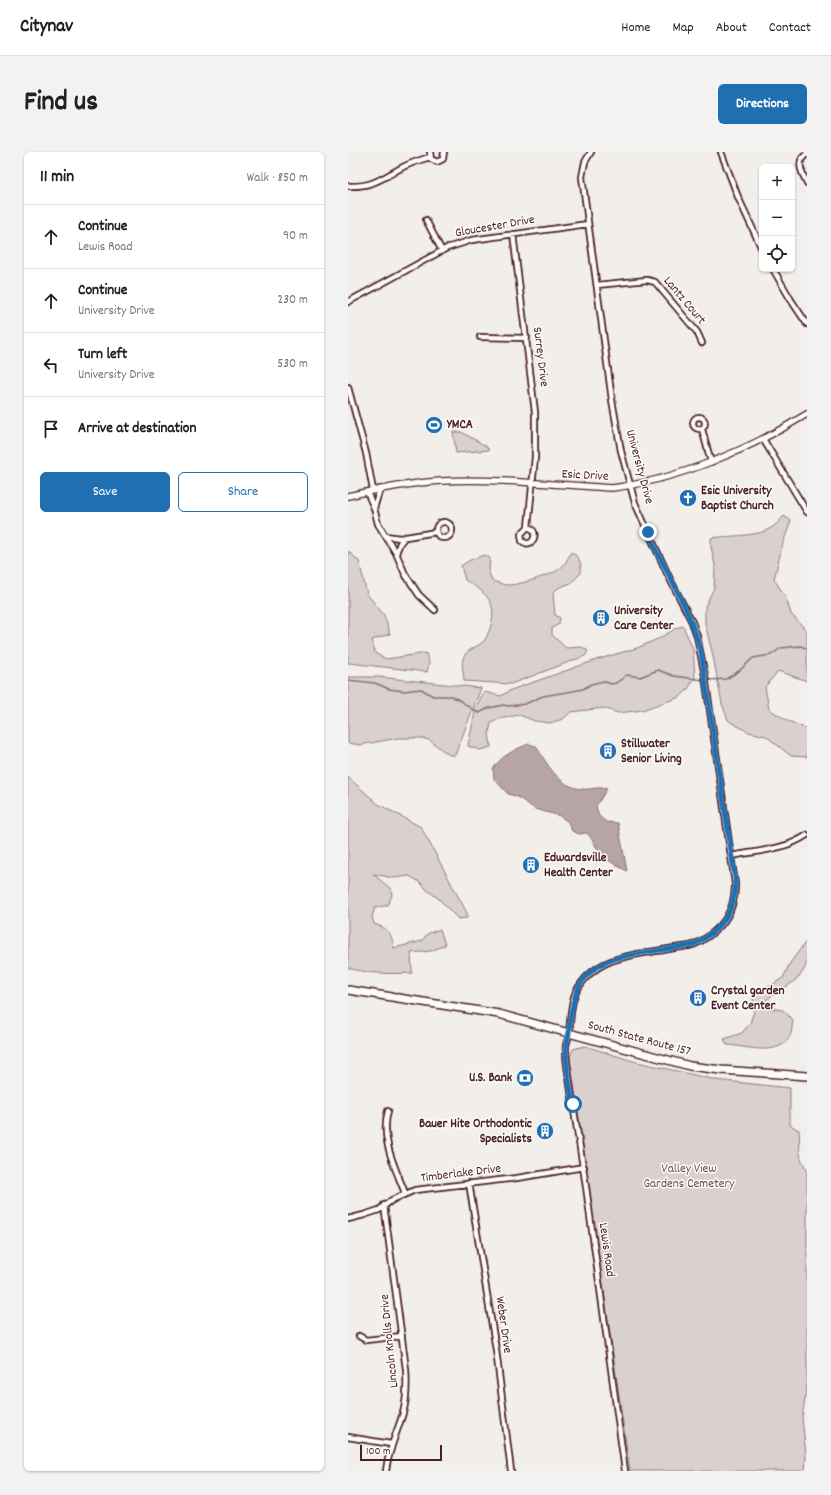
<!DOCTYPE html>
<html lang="en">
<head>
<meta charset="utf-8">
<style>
  body { margin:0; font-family:Dekko,sans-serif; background:#f2f2f2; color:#222 }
  .controls { position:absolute; right:12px; top:12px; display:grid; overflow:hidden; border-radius:6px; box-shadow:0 1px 3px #0004 }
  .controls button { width:36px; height:36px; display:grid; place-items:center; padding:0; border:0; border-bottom:1px solid #e0e0e0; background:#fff; color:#222; font:20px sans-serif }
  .scale { position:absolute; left:12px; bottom:10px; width:82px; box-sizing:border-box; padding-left:4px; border:2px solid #4a1f2b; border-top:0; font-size:11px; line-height:14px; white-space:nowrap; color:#4a1f2b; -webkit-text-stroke:3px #fdfcf7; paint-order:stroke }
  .stop { position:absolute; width:12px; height:12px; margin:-9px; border:3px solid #1f6fb2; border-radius:50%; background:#fff }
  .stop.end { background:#1f6fb2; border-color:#fff; box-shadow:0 1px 4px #0008 }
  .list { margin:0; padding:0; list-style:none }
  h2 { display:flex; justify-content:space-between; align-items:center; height:52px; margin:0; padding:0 16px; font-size:17px }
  h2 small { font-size:13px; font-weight:400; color:#767676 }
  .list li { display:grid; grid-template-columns:26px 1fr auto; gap:12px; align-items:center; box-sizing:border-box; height:64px; padding:0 16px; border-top:1px solid #e0e0e0 }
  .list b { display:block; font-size:15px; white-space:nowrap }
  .list p { margin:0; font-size:13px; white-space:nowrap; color:#767676 }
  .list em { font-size:13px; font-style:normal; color:#767676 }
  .actions { display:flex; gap:8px; padding:12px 16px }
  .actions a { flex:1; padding:9px 0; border:1px solid #1f6fb2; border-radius:6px; text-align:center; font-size:14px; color:#1f6fb2 }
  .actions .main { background:#1f6fb2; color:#fff }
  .icon { flex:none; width:22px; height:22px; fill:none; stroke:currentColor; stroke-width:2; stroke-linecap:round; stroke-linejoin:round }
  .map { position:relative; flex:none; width:459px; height:1319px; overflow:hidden; border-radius:6px }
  header { display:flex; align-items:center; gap:24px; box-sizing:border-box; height:56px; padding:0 20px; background:#fff; border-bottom:1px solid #e0e0e0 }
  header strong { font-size:19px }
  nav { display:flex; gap:22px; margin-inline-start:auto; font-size:14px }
  .intro { display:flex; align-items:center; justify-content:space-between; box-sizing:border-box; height:96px; padding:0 24px }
  h1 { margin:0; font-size:28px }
  .button { padding:10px 18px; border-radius:6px; background:#1f6fb2; color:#fff; font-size:14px; font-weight:700 }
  main { display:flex; gap:24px; padding:0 24px }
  aside { flex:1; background:#fff; border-radius:6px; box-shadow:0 1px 3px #0004 }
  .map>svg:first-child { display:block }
  .green { fill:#d9d0cf; stroke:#92787d }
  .water { fill:#b7a5a6; stroke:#8b6f75 }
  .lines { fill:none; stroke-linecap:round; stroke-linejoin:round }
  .stream { stroke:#8b6f75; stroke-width:1.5 }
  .minor-casing { stroke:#4a1f2b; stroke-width:8 }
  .tertiary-casing { stroke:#4a1f2b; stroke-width:8 }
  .primary-casing { stroke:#4a1f2b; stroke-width:10 }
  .minor { stroke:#fdfcf7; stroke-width:4.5 }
  .tertiary { stroke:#fdfcf7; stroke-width:5.5 }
  .primary { stroke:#fdfcf7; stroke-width:7 }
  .route { stroke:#1f6fb2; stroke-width:5 }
  .labels { text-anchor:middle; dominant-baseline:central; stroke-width:3; stroke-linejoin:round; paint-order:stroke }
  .street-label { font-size:13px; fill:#4a1f2b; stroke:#fdfcf7 }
  .poi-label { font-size:13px; font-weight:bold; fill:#4a1f2b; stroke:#fdfcf7; text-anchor:start }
  .park-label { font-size:13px; fill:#6e4b54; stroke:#fdfcf7 }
</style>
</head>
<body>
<header>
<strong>Citynav</strong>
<nav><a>Home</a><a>Map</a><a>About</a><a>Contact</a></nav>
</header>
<div class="intro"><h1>Find us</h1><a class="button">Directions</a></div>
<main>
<aside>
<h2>11 min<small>Walk · 850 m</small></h2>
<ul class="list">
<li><svg class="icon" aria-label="ahead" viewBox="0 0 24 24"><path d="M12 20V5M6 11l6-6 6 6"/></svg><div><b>Continue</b><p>Lewis Road</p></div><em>90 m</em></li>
<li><svg class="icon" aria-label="ahead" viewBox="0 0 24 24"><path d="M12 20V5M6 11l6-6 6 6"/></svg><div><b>Continue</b><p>University Drive</p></div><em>230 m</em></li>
<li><svg class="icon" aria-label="left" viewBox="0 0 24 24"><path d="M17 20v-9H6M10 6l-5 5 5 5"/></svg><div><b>Turn left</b><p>University Drive</p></div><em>530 m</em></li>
<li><svg class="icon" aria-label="arrive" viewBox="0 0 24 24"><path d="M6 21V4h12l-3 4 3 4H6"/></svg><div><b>Arrive at destination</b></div></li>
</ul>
<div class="actions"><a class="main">Save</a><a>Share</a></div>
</aside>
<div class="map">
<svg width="459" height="1319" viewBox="0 0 459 1319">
  <rect width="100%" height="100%" fill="#f2efeb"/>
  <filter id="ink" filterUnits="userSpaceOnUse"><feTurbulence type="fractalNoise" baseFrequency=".025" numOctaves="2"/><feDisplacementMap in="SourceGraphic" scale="8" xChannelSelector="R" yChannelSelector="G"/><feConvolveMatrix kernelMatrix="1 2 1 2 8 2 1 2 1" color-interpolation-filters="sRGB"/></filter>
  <g filter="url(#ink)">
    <path class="green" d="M105,280H113L138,294L141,298L108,301Z
      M436,364L443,369L435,391L426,427L438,446L443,462L459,479V529L430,519L417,535L421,557L440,569L459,577V605L443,604L418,584L401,580L384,571L380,568L374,552L365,504L357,471V454L366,436L367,413L363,395V386C377,384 409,384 419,378C426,375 431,370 436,364Z
      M0,399L11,409L19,442L36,463L42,482L24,488L27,501L38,507L78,501L81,511L79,520L1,511L0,512Z
      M223,400C232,405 234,412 233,421L223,431L210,436L205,441L207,463L212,466L211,472L204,476V483L218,496L234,495L240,499L237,504L163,532L116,529C116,522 113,514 115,507C117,498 128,496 135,490C139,486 140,481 142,476C151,450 137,440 117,428L113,414L122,408L136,403L142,406L141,420L144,429C149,430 155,433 159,433C168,434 203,423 210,418C216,414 220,407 223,400Z
      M335,474L345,497L347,525L340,537L332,545L294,558L270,561L256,556L223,560L215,567L202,571L187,569L171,563L151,567L143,571L141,581L143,595L132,598L120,594L128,555L136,540L153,544L163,538L251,507L289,496L312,486L328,476Z
      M0,525H31L133,536L107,603H101L81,588L73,586H50L12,593L0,591Z
      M0,625L30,652L73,675L119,761V766L110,767L91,747L79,738L72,730L61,724L46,726L25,722L43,737L44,743L40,753L27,756L24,764L26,772C42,777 43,781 46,796L74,789L79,782L92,777L97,793L83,799L63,801L64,821C43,822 20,822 0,816Z
      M459,788C459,795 459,804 459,810C454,830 432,837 418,848L421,856L435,858L445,868C444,873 444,882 441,886C429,905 397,894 379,893L376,887L394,881L402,871L406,859L405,844L435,826L442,811Z
      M237,894L285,909L368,928L442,936V973L451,978C453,996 448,1001 459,1018V1233L454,1266L458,1303L457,1319H282L222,905L225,897Z"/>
    <path class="water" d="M181,592L188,594C199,612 211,635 234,637C244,638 248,634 259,637L248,654L251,664L258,670L270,671L279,719C273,716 257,707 253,702C247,695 245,687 239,681L231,682L224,679L220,670L212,664L187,657L170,645L160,642L146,627L145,617C153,604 167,597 181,592Z"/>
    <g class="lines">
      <path class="stream" d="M0,528L27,531L41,537L56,539L73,537L85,544H103L113,549L125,558L131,561L141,556L155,553L161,554L177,552L195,544L225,539L235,537L243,532L256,529L263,532L268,531L279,523L292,525L310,518L326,524L356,528
        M360,528L378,527L391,519L405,506L423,503L433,496L453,494L459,497"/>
      <defs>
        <path id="minor" d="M82,0L83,7L89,10L95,7L96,0
          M243,0L237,10L234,25L264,248L273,299L287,351L320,423L344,470L349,484L357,524L387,732C387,747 383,762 372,774C365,781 357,788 347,792C341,795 333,795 327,796C289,803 246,802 227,842C222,854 223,867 221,880C221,884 219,889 218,893C217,906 220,919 222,932C227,968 234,1005 239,1042C252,1134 264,1227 277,1319
          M373,0L390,45L414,97
          M459,2C447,9 454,21 459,31
          M0,34C24,35 33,27 53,16C62,11 72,8 82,5
          M78,68L94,99
          M165,82L187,260V305L180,375L173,382L174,389C184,398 193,379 180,375
          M425,117L443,148L459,172
          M249,133L299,128L307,130L349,180L354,191
          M0,150L99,96L124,88L240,72
          M132,185L179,186
          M0,235L18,301L25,338
          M345 271a6 6 0 1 1 12 0a6 6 0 1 1-12 0Z
          M354,277L363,310
          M415,287L459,360
          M19,340L26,356L30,372L48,401L57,422L71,443L87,458
          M26,356L32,337
          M88 378a8 8 0 1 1 16 0a8 8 0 1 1-16 0Z
          M38,384L52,386L88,380
          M48,401L52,391L57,385
          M383,704C409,699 437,698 459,683
          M40,959C32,987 47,1015 57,1041
          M121,1031L148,1198L163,1319
          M36,1053L58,1217C59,1232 59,1247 55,1261C49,1281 40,1298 38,1319
          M0,1067L16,1063L31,1058L44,1048L67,1038L169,1026L236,1015
          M11,1184L18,1188L54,1184
          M0,1285L43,1292"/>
        <path id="tertiary" d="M0,344C31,337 62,331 93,329C150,326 208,333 264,336C329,328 403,297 459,262"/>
        <path id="primary" d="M0,838L151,862L342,914L373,918L459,924"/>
      </defs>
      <use href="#minor" class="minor-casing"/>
      <use href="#tertiary" class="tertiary-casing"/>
      <use href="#primary" class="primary-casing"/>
      <use href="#minor" class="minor"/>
      <use href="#tertiary" class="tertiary"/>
      <use href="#primary" class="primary"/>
    </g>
  </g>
  <g class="lines" filter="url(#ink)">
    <path class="route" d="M225,952C222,933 217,912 218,894C219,889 221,884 221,879C224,845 229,821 264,808C287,800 320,798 345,793C373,779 389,759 387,726L353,500C343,458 317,420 300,380"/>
  </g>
  <defs>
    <symbol id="stadium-disc" viewBox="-11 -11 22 22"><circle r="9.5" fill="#1f6fb2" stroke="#fdfcf7"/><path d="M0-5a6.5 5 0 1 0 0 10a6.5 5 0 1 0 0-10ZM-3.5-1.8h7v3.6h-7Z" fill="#fff"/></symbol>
    <symbol id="church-disc" viewBox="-11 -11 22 22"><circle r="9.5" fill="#1f6fb2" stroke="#fdfcf7"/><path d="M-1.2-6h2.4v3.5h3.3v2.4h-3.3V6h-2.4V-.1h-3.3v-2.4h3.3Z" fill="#fff"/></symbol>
    <symbol id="building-disc" viewBox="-11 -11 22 22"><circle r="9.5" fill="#1f6fb2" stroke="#fdfcf7"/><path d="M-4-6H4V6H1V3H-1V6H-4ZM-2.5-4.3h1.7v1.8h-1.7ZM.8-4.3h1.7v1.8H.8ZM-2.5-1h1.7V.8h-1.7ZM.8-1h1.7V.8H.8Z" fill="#fff"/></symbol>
    <symbol id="bank-disc" viewBox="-11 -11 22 22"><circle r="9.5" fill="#1f6fb2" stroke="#fdfcf7"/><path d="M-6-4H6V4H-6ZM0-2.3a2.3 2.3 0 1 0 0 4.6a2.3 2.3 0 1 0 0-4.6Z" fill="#fff"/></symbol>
  </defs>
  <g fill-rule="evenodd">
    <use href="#stadium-disc" x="76" y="263" width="20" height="20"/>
    <use href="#church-disc" x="330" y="336" width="20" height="20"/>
    <use href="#building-disc" x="243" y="456" width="20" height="20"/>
    <use href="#building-disc" x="250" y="589" width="20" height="20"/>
    <use href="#building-disc" x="173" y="703" width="20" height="20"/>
    <use href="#building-disc" x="340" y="836" width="20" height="20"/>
    <use href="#bank-disc" x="167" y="916" width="20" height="20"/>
    <use href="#building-disc" x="187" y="969" width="20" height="20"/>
  </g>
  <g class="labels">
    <g class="street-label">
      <text transform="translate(147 75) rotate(-10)">Gloucester Drive</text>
      <text transform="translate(336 149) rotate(50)">Lantz Court</text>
      <text transform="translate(192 205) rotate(83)">Surrey Drive</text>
      <text transform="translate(291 315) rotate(75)">University Drive</text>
      <text transform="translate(237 324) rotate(3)">Esic Drive</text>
      <text transform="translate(291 887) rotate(15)">South State Route 157</text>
      <text transform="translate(113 1022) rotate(-7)">Timberlake Drive</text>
      <text transform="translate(258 1098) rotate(82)">Lewis Road</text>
      <text transform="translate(155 1173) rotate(82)">Weber Drive</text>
      <text transform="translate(42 1189) rotate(-96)">Lincoln Knolls Drive</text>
    </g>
    <g class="poi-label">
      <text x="99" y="273">YMCA</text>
      <text x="353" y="339">Esic University<tspan x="353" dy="15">Baptist Church</tspan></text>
      <text x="266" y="459">University<tspan x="266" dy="15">Care Center</tspan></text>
      <text x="273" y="592">Stillwater<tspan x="273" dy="15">Senior Living</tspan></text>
      <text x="196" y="706">Edwardsville<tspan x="196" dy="15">Health Center</tspan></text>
      <text x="363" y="839">Crystal garden<tspan x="363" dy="15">Event Center</tspan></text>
      <text x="164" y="926" text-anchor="end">U.S. Bank</text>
      <text x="184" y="972" text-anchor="end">Bauer Hite Orthodontic<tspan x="184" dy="15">Specialists</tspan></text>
    </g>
    <g class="park-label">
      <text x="341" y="1017">Valley View<tspan x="341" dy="15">Gardens Cemetery</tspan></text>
    </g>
  </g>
</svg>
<div class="controls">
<button>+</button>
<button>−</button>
<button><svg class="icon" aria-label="locate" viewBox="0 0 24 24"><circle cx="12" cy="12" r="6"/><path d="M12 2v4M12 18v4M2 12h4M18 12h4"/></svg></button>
</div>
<div class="scale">100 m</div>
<div class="stop" style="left:225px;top:952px"></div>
<div class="stop end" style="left:300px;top:380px"></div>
</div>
</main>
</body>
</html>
